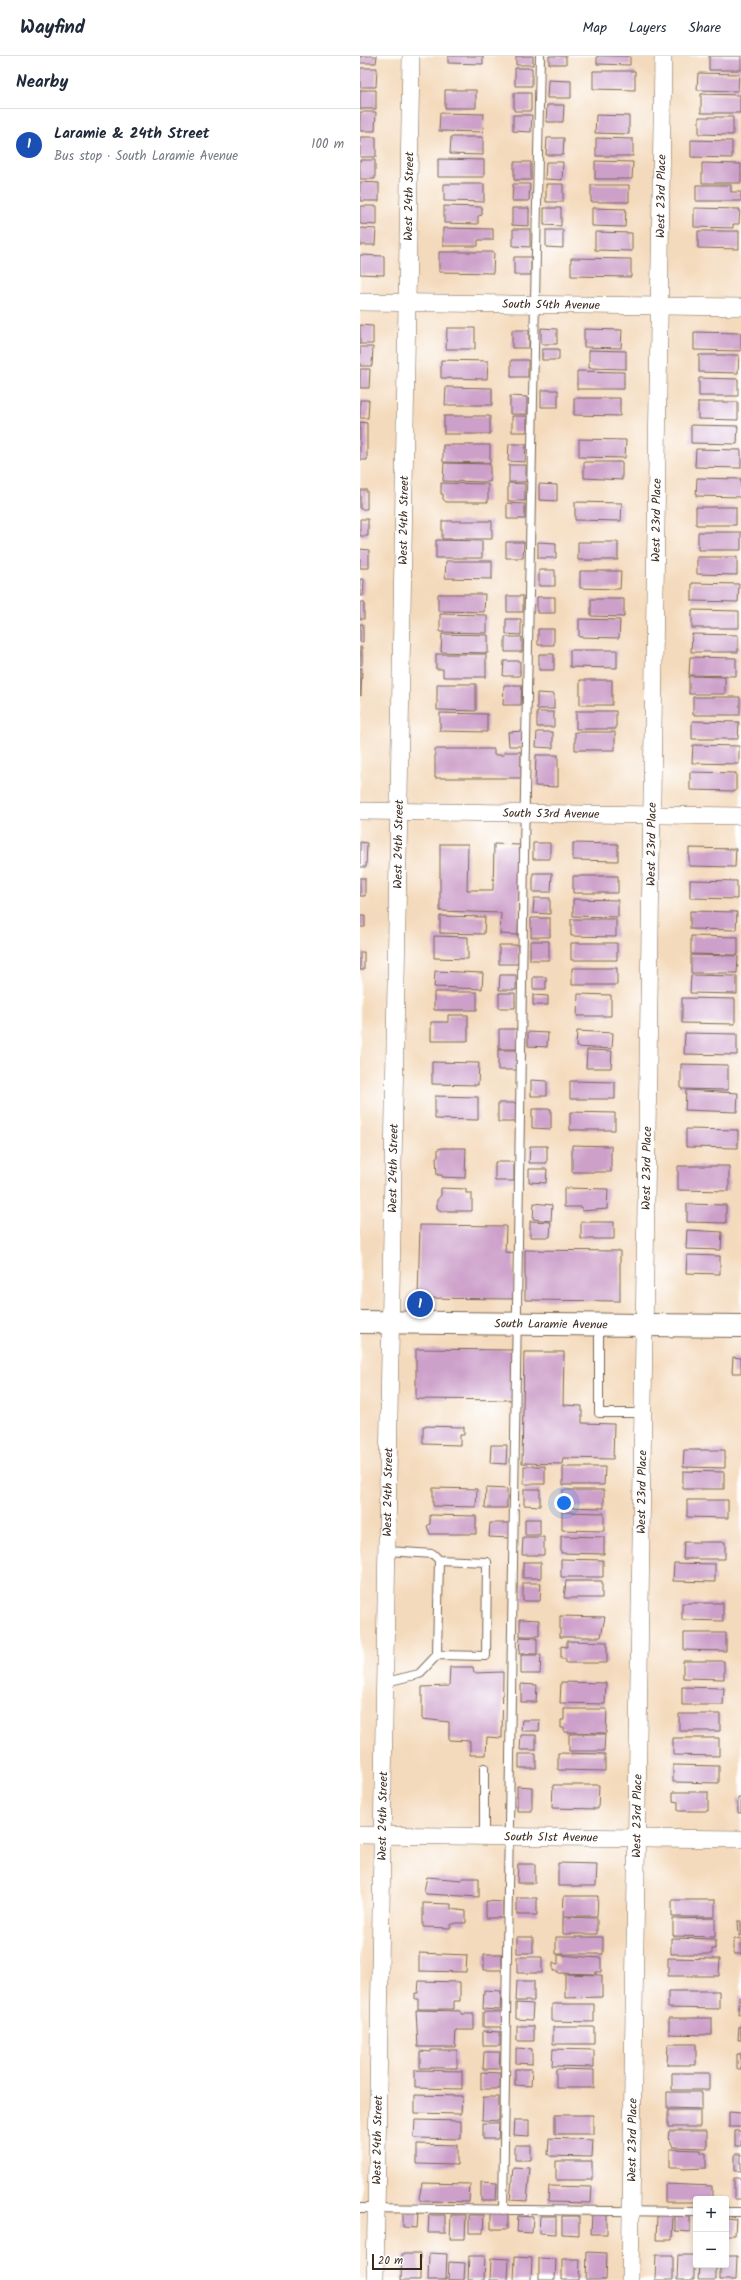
<!DOCTYPE html>
<html lang="en">
<head>
<meta charset="utf-8">
<style>
  body { margin:0; font-family:Kalam,sans-serif; background:#f2f2f3; color:#1f2937 }
  .controls { position:absolute; right:12px; bottom:12px; display:grid; overflow:hidden; border-radius:4px; box-shadow:0 2px 6px #0003 }
  .controls button { width:36px; height:36px; display:grid; place-items:center; padding:0; border:0; border-bottom:1px solid #e0e1e3; background:#fff; color:#1f2937; font:20px sans-serif }
  .scale { position:absolute; left:12px; bottom:10px; width:50px; box-sizing:border-box; padding-left:4px; border:2px solid #3b2a1e; border-top:0; font-size:11px; line-height:14px; white-space:nowrap; color:#3b2a1e; -webkit-text-stroke:3px #fff; paint-order:stroke }
  .you { position:absolute; left:204px; top:1447px; width:14px; height:14px; margin:-10px; border:3px solid #fff; border-radius:50%; background:#1a73e8; box-shadow:0 0 0 6px #1a73e833 }
  .badge { display:grid; place-items:center; width:26px; height:26px; border-radius:50%; background:#0b8043; color:#fff; font-size:13px; font-weight:700 }
  .pin { position:absolute; translate:-50% -50%; border:2px solid #fff; box-shadow:0 1px 4px #0006 }
  .list { margin:0; padding:0; list-style:none }
  h2 { display:flex; justify-content:space-between; align-items:center; height:52px; margin:0; padding:0 16px; font-size:17px }
  h2 small { font-size:13px; font-weight:400; color:#747a83 }
  .list li { display:grid; grid-template-columns:26px 1fr auto; gap:12px; align-items:center; box-sizing:border-box; height:72px; padding:0 16px; border-top:1px solid #e0e1e3 }
  .list b { display:block; font-size:15px; white-space:nowrap }
  .list p { margin:0; font-size:13px; white-space:nowrap; color:#747a83 }
  .list em { font-size:13px; font-style:normal; color:#747a83 }
  .map { position:relative; flex:none; width:381px; height:2224px; overflow:hidden }
  header { display:flex; align-items:center; gap:24px; box-sizing:border-box; height:56px; padding:0 20px; background:#fff; border-bottom:1px solid #e0e1e3 }
  header strong { font-size:19px }
  nav { display:flex; gap:22px; margin-inline-start:auto; font-size:14px }
  main { display:flex }
  aside { flex:1; background:#fff }
  .map>svg:first-child { display:block }
  .building { fill:#cda0ca }
  .lines { fill:none; stroke-linecap:round; stroke-linejoin:round }
  .lane-casing { stroke:#7c6855; stroke-width:10 }
  .street-casing { stroke:#7c6855; stroke-width:18 }
  .secondary-casing { stroke:#7c6855; stroke-width:24 }
  .lane { stroke:#fff; stroke-width:8 }
  .street { stroke:#fff; stroke-width:17 }
  .secondary { stroke:#fff; stroke-width:22 }
  .labels { text-anchor:middle; dominant-baseline:central; stroke-width:3; stroke-linejoin:round; paint-order:stroke }
  .street-label { font-size:12px; fill:#3b2a1e; stroke:#fff }
</style>
</head>
<body>
<header>
<strong>Wayfind</strong>
<nav><a>Map</a><a>Layers</a><a>Share</a></nav>
</header>
<main>
<aside>
<h2>Nearby<small></small></h2>
<ul class="list">
<li><span class="badge" style="background:#1a4fb4">1</span><div><b>Laramie &amp; 24th Street</b><p>Bus stop · South Laramie Avenue</p></div><em>100 m</em></li>
</ul>
</aside>
<div class="map">
<svg width="381" height="2224" viewBox="0 0 381 2224">
  <rect width="100%" height="100%" fill="#fff"/>
  <filter id="ink" filterUnits="userSpaceOnUse"><feTurbulence type="fractalNoise" baseFrequency=".025" numOctaves="2"/><feDisplacementMap in="SourceGraphic" scale="8" xChannelSelector="R" yChannelSelector="G"/><feConvolveMatrix kernelMatrix="1 2 1 2 8 2 1 2 1" color-interpolation-filters="sRGB"/></filter>
  <filter id="wash" filterUnits="userSpaceOnUse"><feTurbulence type="fractalNoise" baseFrequency=".012" numOctaves="4" result="noise"/><feDisplacementMap in="SourceGraphic" scale="16" xChannelSelector="R" yChannelSelector="G"/><feGaussianBlur stdDeviation="0.9" result="paint"/><feColorMatrix in="noise" values="0 0 0 0 0 0 0 0 0 0 0 0 0 0 0 0 0 1.4 0 .05"/><feComposite in="paint" operator="in"/></filter>
  <g filter="url(#wash)">
    <rect width="100%" height="100%" fill="#f4dabc"/>
    <g id="blocks">
      <path class="building" d="M0,0H17L16,7H0Z
        M88,0H123V8L88,7Z
        M156,0H173V9H156Z
        M189,0H206V8H189Z
        M237,0H270V9L237,8Z
        M349,0H381V14H349Z
        M0,12H17L16,31H0Z
        M155,12H172V30H155Z
        M233,15H275V34L233,33Z
        M338,17L379,18L378,35L337,34Z
        M188,24L211,25V42H187Z
        M0,34H16V53H0Z
        M85,34H116V52H85Z
        M154,37H171V55H154Z
        M341,38L380,39V57H341Z
        M187,49H204L203,66H186Z
        M0,56H16L15,75H0Z
        M80,57L124,58L123,76L79,75Z
        M153,59H172L171,76L153,75Z
        M236,59L269,60V78L235,77Z
        M339,61H373V79L339,78Z
        M0,81H16V101H0Z
        M91,81H123V99L90,98Z
        M187,82H204L203,99H186Z
        M236,82L273,83V100H236Z
        M331,84L372,85V102L331,101Z
        M78,103L124,104V121H78Z
        M0,104H15V123H0Z
        M235,105L273,106L272,123H235Z
        M154,106H171V124H154Z
        M186,106H203L202,124L185,123Z
        M342,107L381,108V127H342Z
        M0,126L19,127V145H0Z
        M84,128H124V146L84,145Z
        M153,128H170L169,145H152Z
        M186,128H203V146H186Z
        M231,129H269V146H231Z
        M336,129H371V136H381V145H336Z
        M0,150H17V169L0,168Z
        M84,150L122,151V159L118,160V168L84,167Z
        M152,152H169V170L152,169Z
        M184,152H201V170L184,169Z
        M232,152L266,153L265,171L232,170Z
        M334,152L380,153L379,168H373V172L334,171Z
        M0,172L16,173L15,189H0Z
        M83,172L133,173V184H118V190H83Z
        M153,173H170V191L153,190Z
        M186,174H203V192L186,191Z
        M338,175H379V193L338,192Z
        M235,176L272,177V195L235,194Z
        M79,196H134L133,217L79,216Z
        M0,199L24,200V219L0,218Z
        M154,201H171V219H154Z
        M211,202L271,203V221L211,220Z
        M0,269L13,270V288H0Z
        M87,272H115V293H86Z
        M181,272L197,273V288H181Z
        M224,273L262,274L261,292L224,291Z
        M152,274H169V292H152Z
        M334,276L381,277V295L334,294Z
        M0,291H13L12,310H0Z
        M182,293H199V304H182Z
        M229,294L266,295V313L229,312Z
        M339,299H379L378,317L339,316Z
        M81,304L128,305L127,323L81,322Z
        M151,304H168V321H151Z
        M0,313H10L9,332H0Z
        M217,315L264,316V333H217Z
        M339,322L378,323V340H339Z
        M86,331L132,332V349H85Z
        M181,334H198V351H181Z
        M150,340L167,341V358H150Z
        M214,342H260V360L214,359Z
        M0,344H9L8,362H0Z
        M338,346H378V364L338,363Z
        M84,360H130V378H84Z
        M152,360H167V376H152Z
        M0,366L7,367V404H0Z
        M331,369L378,370L377,388L331,387Z
        M219,383L266,384L265,402L219,401Z
        M149,388H166L165,406L148,405Z
        M83,389H130V407L83,406Z
        M336,393L381,394V412L335,411Z
        M224,406H262V424L224,422Z
        M84,407L130,408V426L83,425Z
        M149,409H166V426H149Z
        M337,422L381,423V441L336,440Z
        M81,427L128,428V446H86L83,443V438H81Z
        M148,427L165,428V445H148Z
        M179,428L197,429V445L179,444Z
        M0,434H7V453H0Z
        M215,446L262,447L261,465L215,464Z
        M147,447L165,448V463H147Z
        M336,451H376V469H336Z
        M0,463H8V480H0Z
        M82,465H132V483H82Z
        M338,476H381V494H338Z
        M76,484L122,485V502H76Z
        M146,486H164L163,502H146Z
        M178,486L196,487V502H178Z
        M218,486H258V504H218Z
        M0,493L9,494V512H0Z
        M337,501H377V519L337,518Z
        M86,505H132V523L85,522Z
        M179,514H195V530H179Z
        M220,515H261L260,533L220,532Z
        M0,523H4L3,540H0Z
        M332,527L379,528L378,546L332,545Z
        M78,538H125L124,556L78,555Z
        M147,540H163V556H147Z
        M177,541H195V557H177Z
        M231,543H264V561L231,560Z
        M0,546H4V563H0Z
        M332,554L379,555V572H332Z
        M80,558L127,559V577L80,576Z
        M146,563H161V579L146,578Z
        M219,563L260,564L259,582L219,581Z
        M0,568H3V586H0Z
        M178,573H194V589H178Z
        M82,578L128,579V597L81,596Z
        M332,578L378,579V596H331Z
        M145,581H162V596H145Z
        M0,591H2V609H0Z
        M210,594H257V612L210,611Z
        M76,598H126V621H83V613H76Z
        M179,598H194V614H179Z
        M330,601L376,602V620L329,619Z
        M144,605H160V620H143Z
        M0,612H2L1,640L0,639Z
        M329,620L365,621V638H329Z
        M220,624H252V649H220Z
        M77,628H116V655L77,654Z
        M144,629H162L161,649H143Z
        M177,637L194,638V653H177Z
        M333,641H380V659H333Z
        M216,655H256V673H216Z
        M177,656H194V671H177Z
        M80,657L127,658V676L80,675Z
        M332,665L379,666L378,683H332Z
        M163,675V690H149L148,676Z
        M177,676H193V692L176,691Z
        M215,676H255V694H215Z
        M333,689L379,690V708L332,707Z
        M75,693H134V699H144V696H161V722H75Z
        M176,699H198V731L175,730Z
        M330,716L376,717V735L330,734Z
        M0,786L7,787L6,811H0Z
        M173,787H190V803H173Z
        M213,787L258,788V805L213,804Z
        M80,788H108L107,834H133L134,788L160,789L158,879L140,878L141,857L80,855Z
        M329,792L376,793L375,811L329,810Z
        M173,817H192L191,836H173Z
        M213,820H258V837H213Z
        M0,822H5V840H0Z
        M330,824L377,825V843L330,842Z
        M174,842H190V858L173,857Z
        M213,843L258,844V861L213,860Z
        M330,855L377,856L376,874L330,873Z
        M0,860H5V871H0Z
        M80,860L125,861L124,878L80,877Z
        M171,862H190V881H171Z
        M211,863H256V881L211,880Z
        M74,880L108,881V903L74,902Z
        M331,880L378,881V899L331,898Z
        M170,885H189V904H170Z
        M211,887H257V904H211Z
        M139,889H158V908H139Z
        M0,896H4V914H0Z
        M331,899L378,900L377,917H331Z
        M212,912H257V929H212Z
        M75,915L123,917L122,933L74,931Z
        M140,919H156V934H139Z
        M331,919L377,920V938L330,937Z
        M173,921H186V933H173Z
        M74,936H117V954H74Z
        M139,937H155V952H139Z
        M218,938L251,939V960H217Z
        M173,939L188,940V949H173Z
        M322,942L375,943V968L322,967Z
        M88,959H108V985H71V966H88Z
        M139,973H158V993H139Z
        M217,975L253,977L252,993L216,991Z
        M168,976L188,977L187,991L168,990Z
        M325,977L377,978V999L324,998Z
        M138,994H157V1014H138Z
        M227,994L252,995L251,1012H226Z
        M72,1006L119,1007L118,1029L72,1028Z
        M321,1008L368,1009V1034L321,1033Z
        M171,1024L187,1025V1040H171Z
        M210,1025L255,1026V1043H210Z
        M326,1034L378,1037L377,1056L325,1054Z
        M75,1040L118,1041V1064L75,1063Z
        M138,1047H157V1066H138Z
        M172,1053H191V1073L172,1072Z
        M210,1056L255,1057V1074H210Z
        M326,1073L378,1074V1092L326,1091Z
        M212,1089L251,1090V1116H212Z
        M170,1090H187V1107H169Z
        M83,1092H106L105,1122L82,1121V1119H77L76,1101H78V1093Z
        M135,1106H154V1125H135Z
        M318,1110H369V1135L318,1134Z
        M169,1113H187L186,1127L169,1126Z
        M81,1132L106,1133V1137H112V1155H81L77,1152V1144L81,1139Z
        M204,1132L248,1133L247,1153L222,1155V1151H204Z
        M174,1147L192,1149L191,1165L173,1163Z
        M327,1148L366,1149V1167L327,1166Z
        M170,1165L191,1166L190,1181H170Z
        M221,1166H254V1183H221Z
        M60,1169L146,1170L145,1196L154,1197V1243L58,1242Z
        M327,1174L362,1176L361,1194L326,1193Z
        M165,1194L260,1195V1245L165,1244Z
        M327,1199L360,1200V1218L326,1217Z
        M56,1293L153,1294V1344L56,1343Z
        M164,1296H204L203,1349L222,1350V1367L254,1368L253,1403L203,1402L202,1408L162,1407Z
        M373,1301L381,1302V1317H372Z
        M63,1370L104,1371V1379H100V1389L63,1388Z
        M131,1389H147L146,1408L130,1407Z
        M324,1394H365V1412L323,1411Z
        M164,1410H185V1428H164Z
        M203,1411H245L244,1429H203Z
        M323,1415L364,1416V1433H323Z
        M73,1432L117,1433L116,1451L73,1450Z
        M126,1432L147,1433V1452H125Z
        M164,1433H180V1450L164,1449Z
        M203,1434H244V1452L202,1451Z
        M327,1444H368V1462L327,1461Z
        M202,1456L244,1457V1475L202,1474Z
        M70,1459L116,1460V1478H70L67,1470L70,1468Z
        M165,1463H180V1479H165Z
        M130,1467H150V1482L129,1481Z
        M201,1480L244,1481V1498L201,1497Z
        M163,1481H184V1499H162Z
        M324,1486H365V1503H323Z
        M201,1503L243,1504V1521H201Z
        M163,1506H181V1522H163Z
        M314,1507L355,1508V1526L313,1525Z
        M206,1525H242V1542H204Z
        M163,1527H181L180,1545H163Z
        M322,1547H363V1565L322,1564Z
        M200,1560L245,1561L241,1581H200Z
        M160,1563L179,1564V1580H160Z
        M324,1577H366V1595L324,1594Z
        M160,1581L177,1582V1598H159Z
        M207,1585L247,1586V1607H206V1603H201V1590L207,1591Z
        M161,1599H181L180,1618H161Z
        M323,1605H364V1623L323,1622Z
        M90,1611H113L114,1617L143,1616L142,1682L127,1681L126,1699H110V1685L89,1684V1666L62,1663V1631L89,1630Z
        M201,1626L246,1627L245,1648L200,1647Z
        M161,1628L177,1629L176,1646H161Z
        M322,1631L364,1632L363,1649H322Z
        M204,1653H247L246,1677L204,1676V1672H201V1664H204Z
        M319,1658H360V1675H319Z
        M162,1664H180L179,1675H161Z
        M209,1678H245L244,1695H209Z
        M161,1679H176V1694H160Z
        M313,1682H359V1700L313,1699Z
        M198,1697L245,1698V1715L198,1714Z
        M159,1698H176V1712H159Z
        M313,1709L359,1710V1727L313,1726Z
        M193,1729H239L238,1753L192,1752Z
        M157,1730L172,1731V1755H157Z
        M313,1736H348V1755H318V1746L313,1745Z
        M378,1742H381V1757H378Z
        M198,1807L237,1808L236,1830H198Z
        M158,1808H175V1827H157Z
        M67,1821L102,1824V1822H119V1841L66,1838L64,1835Z
        M204,1840H238L237,1860H203Z
        M157,1842H177V1859H157Z
        M312,1844H355V1861H312Z
        M126,1845L143,1846V1862H126Z
        M63,1847L91,1848V1853L106,1855V1867H96L91,1869V1872L63,1871Z
        M203,1861L237,1862V1878H203Z
        M355,1862V1881L315,1880L313,1879V1863Z
        M378,1865H381V1880H379Z
        M157,1881H173V1897H157Z
        M196,1881H243V1898H196Z
        M311,1882L355,1883V1893H352V1898H311Z
        M381,1882V1898H374V1883Z
        M59,1897L107,1899L106,1916L59,1915Z
        M124,1898H142V1914H124Z
        M198,1899L241,1902V1916H236V1918L198,1917V1915H193V1907L198,1908Z
        M157,1901H182V1917H157Z
        M308,1902L360,1903L359,1920H308Z
        M205,1918L242,1919V1941L205,1942Z
        M59,1925L100,1926V1945H94V1953H58V1943H55V1937H58Z
        M157,1925H174V1945H156Z
        M124,1934L141,1935L140,1954L123,1953Z
        M308,1935H359V1953L308,1952Z
        M379,1941H381V1958H378Z
        M156,1947L173,1948L172,1964L156,1963Z
        M192,1948H234V1966L192,1965Z
        M56,1954L101,1955V1958H114V1974H96L95,1991H58Z
        M123,1956H141L142,1971H123Z
        M309,1962H352V1979L309,1978Z
        M157,1970H174V1985H157Z
        M379,1970H381V1984H378Z
        M193,1971H234V1988H193Z
        M123,1975L140,1976V1990H123Z
        M308,1988H336V2009H307Z
        M156,1992L172,1993V2008L156,2007Z
        M193,1993L234,1994V2011L192,2010Z
        M71,1994H97V2012H60V1995L71,1996Z
        M124,1996H140L139,2013H123Z
        M377,1998H381V2013H377Z
        M155,2013H172L171,2030L155,2029Z
        M196,2013L234,2014V2032H196Z
        M55,2014L102,2015V2033L55,2032Z
        M121,2016L140,2017V2033H121Z
        M312,2017H349V2034H312Z
        M307,2036H342V2053L307,2052Z
        M55,2039L102,2040L101,2058L55,2057Z
        M123,2041H139V2065L122,2064Z
        M308,2054H340V2071H308Z
        M369,2056L381,2057V2071H369Z
        M195,2059H233V2078H195Z
        M55,2064L101,2065V2083L54,2082Z
        M154,2064H169V2080L153,2079Z
        M123,2067H139L138,2083H123Z
        M309,2075H347V2092L313,2091L310,2084L308,2083Z
        M375,2075H381V2090H375Z
        M189,2082L233,2084L232,2101L188,2100Z
        M57,2088L97,2089V2109L57,2108Z
        M155,2089H171V2104H155Z
        M310,2093L341,2094V2097H346V2112L322,2113L321,2111H310Z
        M375,2098H381V2115H375Z
        M196,2105H232V2124H196Z
        M153,2111L170,2112L167,2145L150,2144Z
        M374,2122H381V2143H374Z
        M121,2126L137,2127L136,2144H121Z
        M62,2127L110,2128L109,2146L61,2145L59,2142Z
        M305,2128L352,2130V2143H336V2146H305Z
        M189,2130L232,2131L231,2147L188,2146Z
        M43,2156H58L57,2172L43,2171Z
        M131,2157H148V2173H131Z
        M232,2157L247,2158V2178H231Z
        M69,2159H85V2177H68Z
        M91,2159H106L105,2183H90Z
        M109,2159H124L123,2177H109Z
        M297,2159H313L312,2184H296Z
        M158,2160L173,2161L172,2177L157,2176Z
        M180,2160H196V2178L179,2177Z
        M202,2160H219V2179L202,2178Z
        M315,2160L330,2161V2176L315,2175Z
        M366,2162L376,2163L375,2179H366Z
        M227,2196L247,2197L246,2224H226Z
        M69,2197L87,2198L86,2224H68Z
        M42,2198H60V2224H41Z
        M296,2199H313V2224H295Z
        M318,2199H334V2224H317Z
        M109,2200H125L124,2224H108Z
        M366,2200H377L376,2224H360V2209H366Z
        M155,2201L172,2202L171,2224H154Z
        M131,2202L149,2203L148,2224H130Z
        M179,2202L196,2203L195,2224H179Z
        M202,2203H220L219,2224H202Z
        M89,2206L105,2207L104,2224H88Z
        M339,2209H356V2224H338Z"/>
    </g>
  </g>
  <g filter="url(#ink)">
    <use href="#blocks" fill-opacity="0" stroke="#7c6855" stroke-width="1"/>
    <g class="lines">
      <defs>
        <path id="lane" d="M239,1269V1357H284
          M28,1495L73,1498L79,1504L127,1506L126,1600L77,1599
          M26,1626L59,1618L77,1599L79,1504
          M124,1780V1712
          M0,2152L336,2156
          M143,2154L165,735L180,0
          M366,2156H381"/>
        <g id="street">
          <path id="s1" d="M0,246L381,251"/>
          <path id="s2" d="M0,755L381,760"/>
          <path id="s3" d="M0,1779L381,1783"/>
          <path id="s4" d="M15,2224L51,0"/>
          <path id="s5" d="M270,2224L303,0"/>
        </g>
        <g id="secondary">
          <path id="s6" d="M0,1266L381,1270"/>
        </g>
      </defs>
      <use href="#lane" class="lane-casing"/>
      <use href="#street" class="street-casing"/>
      <use href="#secondary" class="secondary-casing"/>
      <use href="#lane" class="lane"/>
      <use href="#street" class="street"/>
      <use href="#secondary" class="secondary"/>
    </g>
  </g>
  <g class="labels">
    <g class="street-label">
      <text stroke="none"><textPath href="#s4" startOffset="2084">West 24th Street</textPath></text>
      <text stroke="none"><textPath href="#s5" startOffset="2084">West 23rd Place</textPath></text>
      <text stroke="none"><textPath href="#s1" startOffset="191">South 54th Avenue</textPath></text>
      <text stroke="none"><textPath href="#s4" startOffset="1760">West 24th Street</textPath></text>
      <text stroke="none"><textPath href="#s5" startOffset="1760">West 23rd Place</textPath></text>
      <text stroke="none"><textPath href="#s2" startOffset="191">South 53rd Avenue</textPath></text>
      <text stroke="none"><textPath href="#s4" startOffset="1436">West 24th Street</textPath></text>
      <text stroke="none"><textPath href="#s5" startOffset="1436">West 23rd Place</textPath></text>
      <text stroke="none"><textPath href="#s4" startOffset="1112">West 24th Street</textPath></text>
      <text stroke="none"><textPath href="#s5" startOffset="1112">West 23rd Place</textPath></text>
      <text stroke="none"><textPath href="#s6" startOffset="191">South Laramie Avenue</textPath></text>
      <text stroke="none"><textPath href="#s4" startOffset="788">West 24th Street</textPath></text>
      <text stroke="none"><textPath href="#s5" startOffset="788">West 23rd Place</textPath></text>
      <text stroke="none"><textPath href="#s4" startOffset="464">West 24th Street</textPath></text>
      <text stroke="none"><textPath href="#s5" startOffset="464">West 23rd Place</textPath></text>
      <text stroke="none"><textPath href="#s3" startOffset="191">South 51st Avenue</textPath></text>
      <text stroke="none"><textPath href="#s4" startOffset="140">West 24th Street</textPath></text>
      <text stroke="none"><textPath href="#s5" startOffset="140">West 23rd Place</textPath></text>
    </g>
  </g>
</svg>
<div class="controls">
<button>+</button>
<button>−</button>
</div>
<div class="scale">20 m</div>
<div class="you"></div>
<div class="pin badge" style="left:60px;top:1248px;background:#1a4fb4">1</div>
</div>
</main>
</body>
</html>
